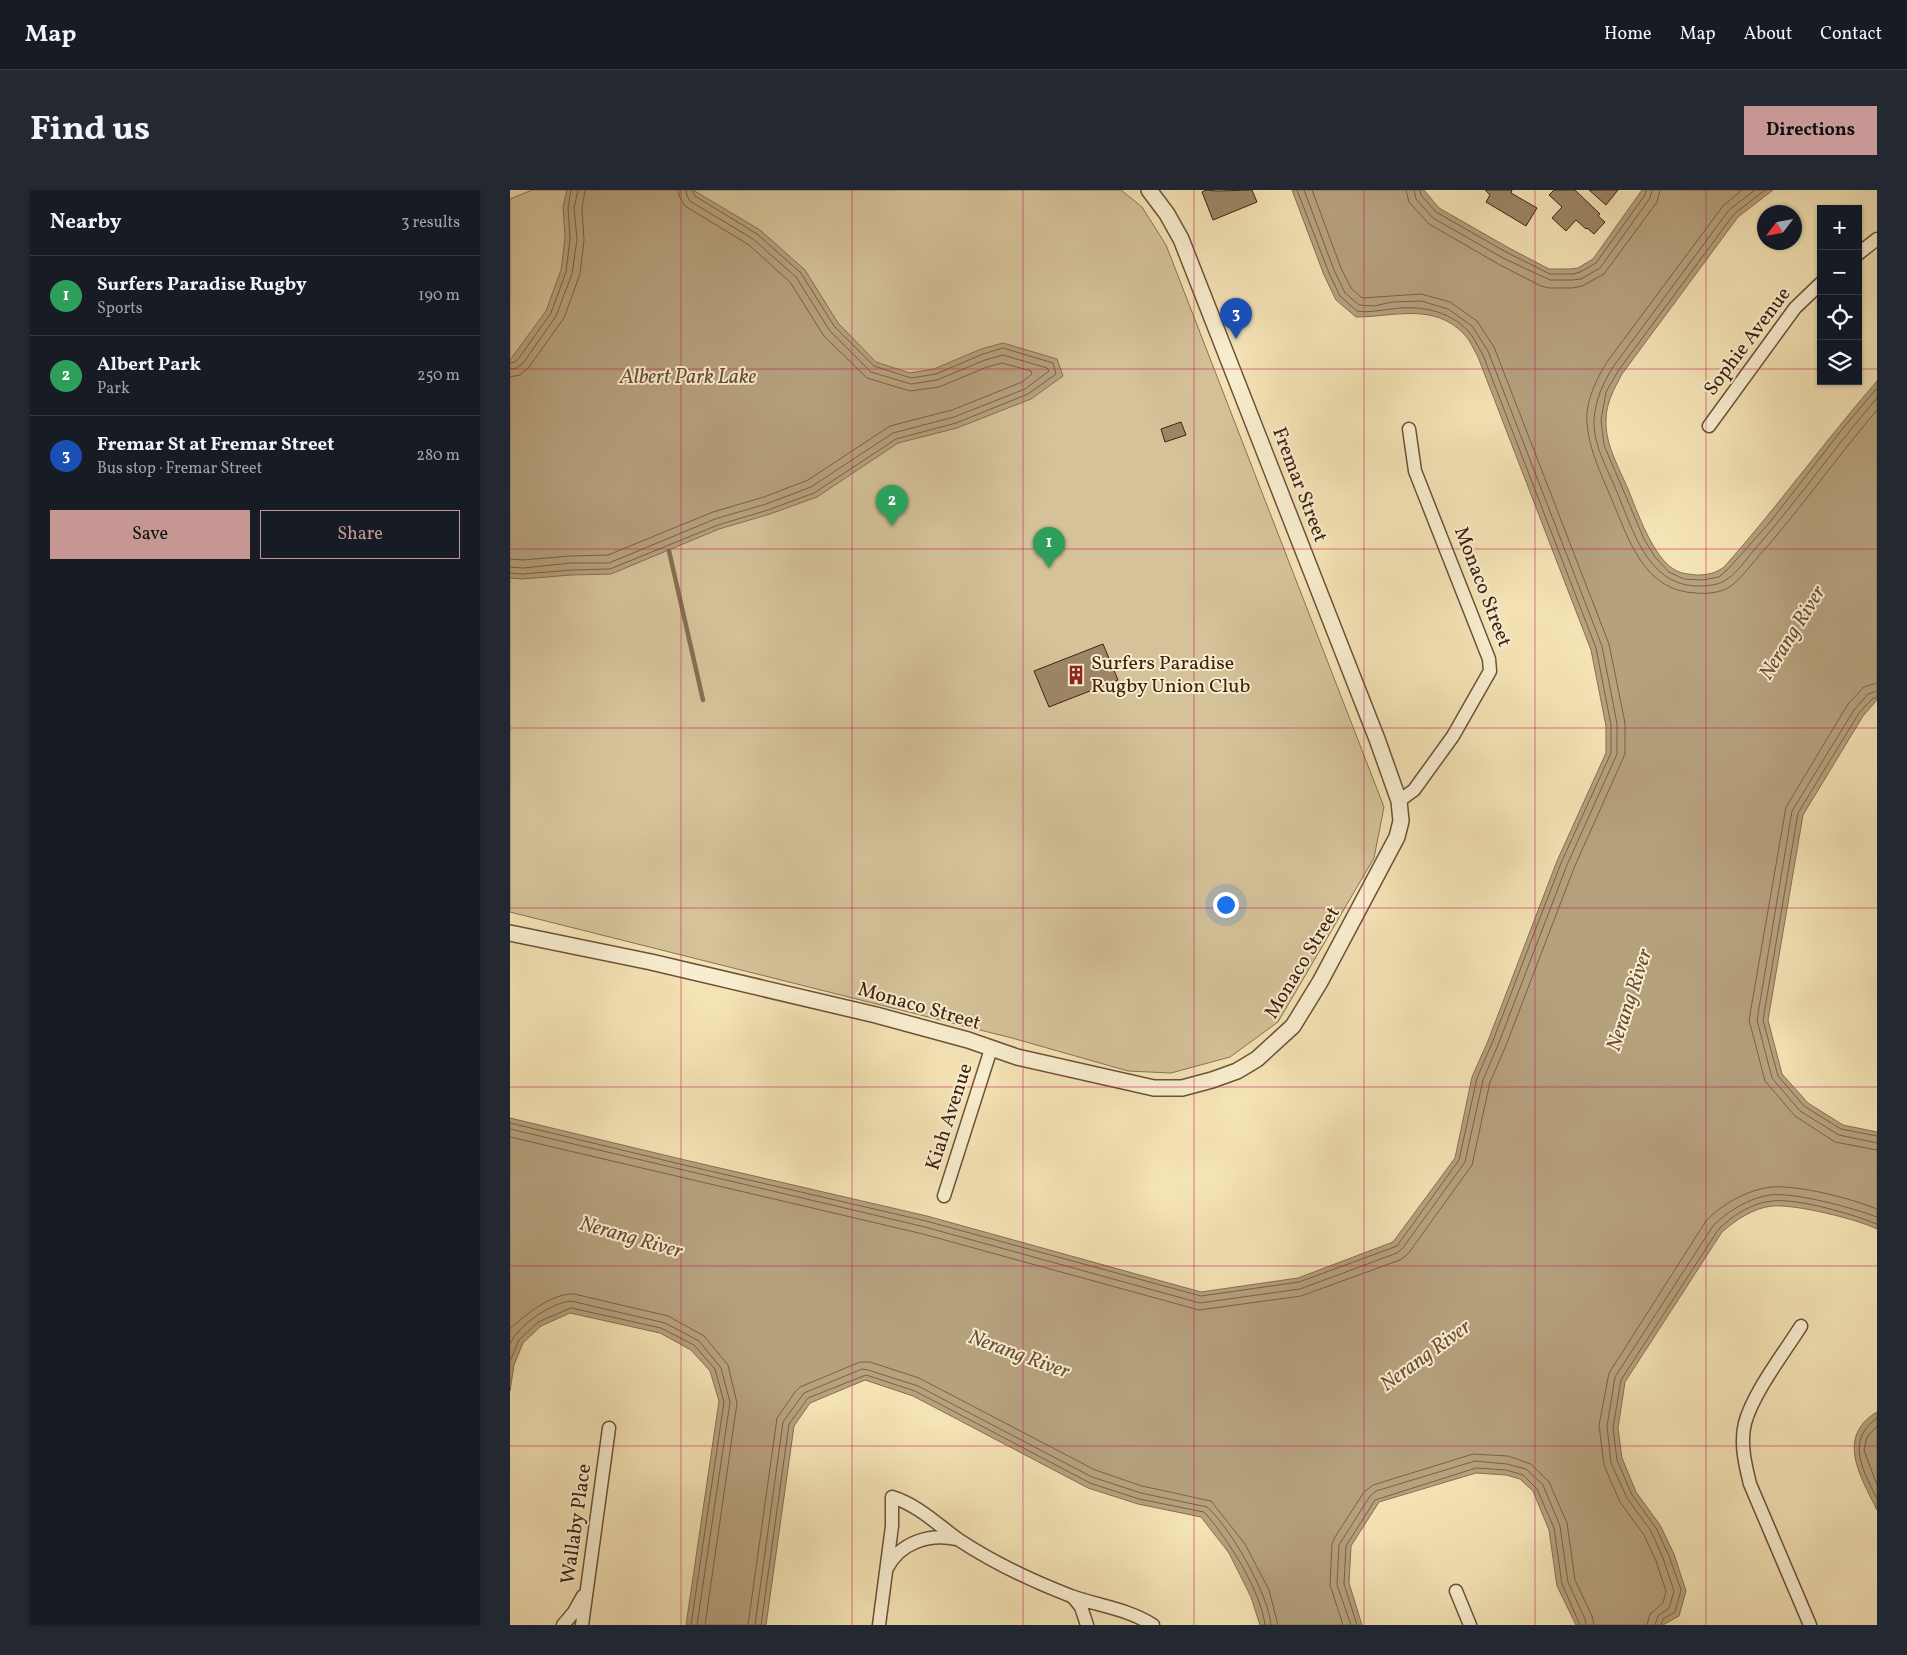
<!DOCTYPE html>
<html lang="en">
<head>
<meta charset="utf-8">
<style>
  body { margin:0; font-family:Vollkorn,serif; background:#242831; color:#f1f3f6 }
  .controls { position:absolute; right:15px; top:15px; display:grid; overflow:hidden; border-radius:0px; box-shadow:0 1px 4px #0004 }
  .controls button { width:45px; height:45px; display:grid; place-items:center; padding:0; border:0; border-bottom:1px solid #363941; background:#171b24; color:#f1f3f6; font:25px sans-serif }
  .compass { position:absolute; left:1247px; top:15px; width:45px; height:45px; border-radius:50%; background:#171b24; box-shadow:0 1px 4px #0004; rotate:238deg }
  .you { position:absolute; left:715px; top:714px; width:18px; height:18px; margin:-12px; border:4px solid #fff; border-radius:50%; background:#1a73e8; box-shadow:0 0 0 8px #1a73e833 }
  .badge { display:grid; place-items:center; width:32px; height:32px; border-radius:50%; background:#c59692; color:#fff; font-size:16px; font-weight:700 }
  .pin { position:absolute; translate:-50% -41px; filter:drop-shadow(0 1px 2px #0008) }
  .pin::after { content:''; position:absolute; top:26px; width:18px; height:15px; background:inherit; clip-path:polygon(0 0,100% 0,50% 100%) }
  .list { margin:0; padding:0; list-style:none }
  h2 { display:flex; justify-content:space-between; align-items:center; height:65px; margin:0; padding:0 20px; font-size:21px }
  h2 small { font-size:16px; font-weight:400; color:#9ea1a6 }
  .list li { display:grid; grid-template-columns:32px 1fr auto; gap:15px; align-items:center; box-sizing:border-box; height:80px; padding:0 20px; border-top:1px solid #363941 }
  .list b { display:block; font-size:19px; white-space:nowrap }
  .list p { margin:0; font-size:16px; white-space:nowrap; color:#9ea1a6 }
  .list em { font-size:16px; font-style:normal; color:#9ea1a6 }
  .actions { display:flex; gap:10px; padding:15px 20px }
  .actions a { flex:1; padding:11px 0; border:1px solid #c59692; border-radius:0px; text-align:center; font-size:18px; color:#c59692 }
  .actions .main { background:#c59692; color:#111 }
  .icon { flex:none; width:28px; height:28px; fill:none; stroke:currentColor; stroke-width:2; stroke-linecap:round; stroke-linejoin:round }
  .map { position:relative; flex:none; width:1367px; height:1435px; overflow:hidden; border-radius:0px }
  header { display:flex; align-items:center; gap:30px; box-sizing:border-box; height:70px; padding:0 25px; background:#171b24; border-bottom:1px solid #363941 }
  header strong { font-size:24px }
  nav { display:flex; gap:28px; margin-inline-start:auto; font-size:18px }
  .intro { display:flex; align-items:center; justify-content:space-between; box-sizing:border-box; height:120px; padding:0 30px }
  h1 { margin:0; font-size:35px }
  .button { padding:12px 22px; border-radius:0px; background:#c59692; color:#111; font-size:18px; font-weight:700 }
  main { display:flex; gap:30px; padding:0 30px }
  aside { flex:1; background:#171b24; border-radius:0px; box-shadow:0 1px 4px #0004 }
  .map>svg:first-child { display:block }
  .green { fill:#d5c299; stroke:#8a7254 }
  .water { fill:#b6a17d; stroke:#866e51 }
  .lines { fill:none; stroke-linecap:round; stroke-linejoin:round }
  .shore { stroke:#7a6146; stroke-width:1 }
  .stream { stroke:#866e51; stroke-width:4.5 }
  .building { fill:#9d8666; stroke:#3f2110 }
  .minor-casing { stroke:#6c5239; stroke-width:15 }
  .tertiary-casing { stroke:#6c5239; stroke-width:18 }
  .minor { stroke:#f8edcf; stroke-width:12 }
  .tertiary { stroke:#f8edcf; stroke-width:15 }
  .grid { fill:none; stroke:#c2185b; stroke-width:1; stroke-opacity:0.55 }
  .labels { text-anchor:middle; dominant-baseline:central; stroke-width:4; stroke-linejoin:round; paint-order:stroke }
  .street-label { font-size:20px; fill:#3f2110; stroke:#f8edcf }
  .poi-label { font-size:20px; fill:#3f2110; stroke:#f8edcf; text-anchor:start }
  .water-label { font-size:21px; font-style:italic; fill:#694e36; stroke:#f8edcf }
</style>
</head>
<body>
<header>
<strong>Map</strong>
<nav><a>Home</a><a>Map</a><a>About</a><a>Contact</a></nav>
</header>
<div class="intro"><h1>Find us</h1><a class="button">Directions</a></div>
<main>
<aside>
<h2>Nearby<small>3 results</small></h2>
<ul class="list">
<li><span class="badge" style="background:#2e9e5b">1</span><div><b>Surfers Paradise Rugby</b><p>Sports</p></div><em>190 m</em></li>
<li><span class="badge" style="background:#2e9e5b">2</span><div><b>Albert Park</b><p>Park</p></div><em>250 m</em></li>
<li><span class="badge" style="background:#1a4fb4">3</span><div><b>Fremar St at Fremar Street</b><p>Bus stop · Fremar Street</p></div><em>280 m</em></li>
</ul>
<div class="actions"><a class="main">Save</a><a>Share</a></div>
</aside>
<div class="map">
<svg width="1367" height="1435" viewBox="0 0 1367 1435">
  <rect width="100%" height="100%" fill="#f4e3b5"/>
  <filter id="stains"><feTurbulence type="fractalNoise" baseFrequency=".004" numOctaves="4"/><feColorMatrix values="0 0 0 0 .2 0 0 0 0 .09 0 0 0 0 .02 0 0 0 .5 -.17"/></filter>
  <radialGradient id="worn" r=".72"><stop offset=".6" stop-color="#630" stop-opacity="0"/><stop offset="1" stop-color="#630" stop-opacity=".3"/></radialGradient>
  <path class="green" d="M22,0H611L632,17L656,55L874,617L864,668L768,832L720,867L661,883L618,881L502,848L0,722V9Z"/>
  <path class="water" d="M57,0H183L250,40L295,80L328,133L366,172L400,183L424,179L471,159L493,153L547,169L553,186L521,209L447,238L388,253L307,307L260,324L209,339L101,384L61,385L12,389L0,388V170L36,121L51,80L55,48L53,17Z
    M782,0H914L929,18L999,58L1039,79H1061L1068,78L1083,69L1132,0H1263L1228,27L1112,184C1104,199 1096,213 1096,230C1095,254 1109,278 1118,299C1127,321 1143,368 1165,380C1172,384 1179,384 1187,385C1198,385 1207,383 1215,376C1268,316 1315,251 1367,191V510L1353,526L1293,625L1258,830L1272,884L1298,913L1333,935L1367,942V1039C1347,1029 1285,1014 1262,1016C1243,1018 1226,1030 1212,1042L1115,1192L1108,1238L1112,1268L1126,1302L1150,1335L1164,1364L1176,1401L1169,1426L1153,1435H1066L1047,1396L1039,1340L1023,1301L1010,1289L996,1285L966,1283L869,1312L841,1356L839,1393L852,1435H750L741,1407L719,1363L691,1327L628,1314L578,1298L403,1206L355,1190L300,1213L284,1236L256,1435H176L209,1211L200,1181L181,1160L150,1143L60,1123L31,1136L13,1153L4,1175L0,1201V928L175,970L417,1026L691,1102L788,1088L883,1052L945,968L962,887L978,851L1047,671L1096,563V536L1081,460L968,167C964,160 960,150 954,144C923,112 884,127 846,127L826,110L814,85Z
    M1367,1222V1320C1351,1287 1325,1247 1367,1222Z"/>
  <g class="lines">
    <path class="shore" d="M896,0L899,12L919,34L990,75L1031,96L1039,98H1062L1072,96L1094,84L1147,12L1150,0
      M904,0L906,9L923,28L993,68L1040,90H1062L1071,89L1090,78L1140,8L1142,0
      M910,0L911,5L926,22L996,62L1040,84H1063L1070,82L1086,73L1135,5L1136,0
      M1232,0L1213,16L1097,172C1086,190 1075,212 1077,233C1079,260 1091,283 1101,308C1119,349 1133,401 1186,403C1195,404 1207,403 1216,399C1228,393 1239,377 1248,367C1290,320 1326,268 1367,220
      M1245,0L1219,20L1103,177C1093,193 1085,211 1084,230C1083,255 1098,280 1107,302C1122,338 1137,393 1184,396C1193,396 1206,396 1214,391C1226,385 1236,369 1245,359C1288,310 1325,257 1367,208
      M1255,0L1224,24L1108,181L1096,202L1091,230L1094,255L1134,349L1145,367L1159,382L1174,389L1192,390L1209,387L1218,379L1260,332L1334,237L1367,198
      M0,173L5,172L9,168L41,123L56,82L60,49L58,18L61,0
      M0,179L7,178L14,172L46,126L62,84L67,49L64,18L68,0
      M0,187L10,185L19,177L54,128L70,84L74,50L72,19L75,0
      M0,369L13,370L60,366L98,365L203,322L254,307L298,290L380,236L442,220L512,192L522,184L521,181L492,173L477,177L429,197L400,201L357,188L314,146L280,92L239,55L175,16L170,8L168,0
      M0,377L13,378L61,373H99L205,329L256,314L301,297L383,243L444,227L515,199L539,181L537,178L493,165L475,170L427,190L401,194L361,182L320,141L286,87L243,49L180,11L177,6L176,0
      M0,383L13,384L61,380L100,379L208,335L258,320L304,303L386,249L446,233L518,204L546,184L543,173L493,158L473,164L426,184L401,188L364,176L324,136L291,83L247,44L185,6L182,0
      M1367,493L1354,497L1338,514L1276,617L1239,830L1255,891L1285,926L1325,952L1367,960
      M1367,501L1358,504L1344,520L1282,621L1247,830L1262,888L1290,921L1329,945L1367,953
      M1367,507L1362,509L1349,523L1288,623L1253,830L1268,886L1294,916L1331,939L1367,946
      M0,933L174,975L416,1031L691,1106L789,1092L887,1056L949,970L967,888L982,853L1051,673L1101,563V535L1086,458L973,165C968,157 964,147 958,141C939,120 908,115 882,119C870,120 859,123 847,121L830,106L819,83L787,0
      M0,939L415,1037L690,1113L790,1099L887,1063L892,1059L955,972L973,890L988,855L1057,675L1107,564V534L1092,456L978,161L962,136L938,119L911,111L882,112L864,116L849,115L835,103L824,80L794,0
      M0,947L413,1044L689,1120L791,1106L890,1070L898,1064L962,975L980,892L995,858L1064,678L1115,564V533L1099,454L984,157L967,131L940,112L911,104L852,108L841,98L831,78L802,0
      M0,1139C15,1125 42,1103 64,1104L158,1126L194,1146L218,1175L227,1213L195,1435
      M0,1154C8,1135 41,1113 61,1111L155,1133L189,1151L211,1178L220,1212L187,1435
      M0,1171L9,1150L28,1132L61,1118L151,1138L184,1155L205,1179L214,1212L181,1435
      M1367,1228C1335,1251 1353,1280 1367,1309
      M1367,1236L1357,1247L1354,1260L1367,1295
      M238,1435L267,1228L285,1202L290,1197L350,1172H360L409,1188L585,1280L632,1296L701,1311L735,1354L759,1400L768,1435
      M245,1435L273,1232L294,1203L352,1179L358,1180L408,1196L582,1287L631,1303L697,1317C720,1337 759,1405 761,1435
      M251,1435L279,1234L298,1208L356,1185L405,1201L580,1293L629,1309L694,1322C717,1347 751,1401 755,1435
      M833,1435L820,1395L822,1354L825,1347L854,1302L863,1295L963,1264L998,1266L1021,1274L1039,1292L1057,1333L1065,1390L1082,1426L1084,1435
      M841,1435L827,1395L829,1355L860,1306L866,1301L965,1271L997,1274L1016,1279L1033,1295L1050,1336L1058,1392L1075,1429L1076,1435
      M847,1435L834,1394L836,1356L865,1310L966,1278L996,1280L1013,1285L1027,1299L1044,1338L1052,1394L1070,1435
      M1137,1435L1140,1424L1153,1413L1156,1401L1146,1371L1134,1345L1110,1312L1094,1275L1089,1235L1099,1183L1196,1031C1212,1014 1237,1000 1261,997C1289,995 1340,1008 1367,1019
      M1145,1435L1148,1426L1159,1418L1164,1401L1153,1368L1141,1341L1117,1308L1101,1273L1097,1236L1105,1187L1203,1036C1218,1021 1239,1008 1260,1005C1285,1002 1343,1018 1367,1027
      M1151,1435L1153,1429L1165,1422L1171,1400L1159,1366L1146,1338L1122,1305L1107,1270L1103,1238L1111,1190L1208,1040C1222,1026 1241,1013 1262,1011C1288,1008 1342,1024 1367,1034"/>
    <path class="stream" d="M159,361L193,510"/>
  </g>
  <path class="building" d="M696,0L707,1L742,0L747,12L703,30L692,2Z
    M975,0H1002L1001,3L1027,18L1016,36L976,12L980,5Z
    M1044,0H1065L1090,24L1088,26L1095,32L1084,44L1077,38L1076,39L1066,30L1056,41L1042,28L1052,17L1039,5Z
    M1079,0H1108L1096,15Z
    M671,232L676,245L655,252L651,239Z
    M593,454L608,490L539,517L524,481Z"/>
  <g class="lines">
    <defs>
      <path id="minor" d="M1348,64L1367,49
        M1199,236L1285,118L1311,93
        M889,611L904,600L943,546L980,481L979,469L905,281L899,239
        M434,1006L481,859
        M1291,1136C1274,1163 1243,1203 1235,1233C1230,1253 1235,1274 1240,1294L1300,1435
        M377,1378C390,1353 419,1343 446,1349
        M946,1401L960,1435
        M563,1407L571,1417L577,1435
        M53,1435L64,1422L73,1406
        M72,1435L99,1238
        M369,1435L382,1336V1307C408,1315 428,1335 449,1350C484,1373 522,1391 561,1406C589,1416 618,1419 643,1435"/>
      <path id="tertiary" d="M0,743L141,772L366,825L458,850L507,867L644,898H672L702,890L727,881L747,869L783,836L810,792L887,647L891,631L889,611L867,549L671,49L657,24L639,0"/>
    </defs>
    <use href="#minor" class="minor-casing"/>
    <use href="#tertiary" class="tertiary-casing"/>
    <use href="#minor" class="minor"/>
    <use href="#tertiary" class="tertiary"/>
  </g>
  <path class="grid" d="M171,0V1435M342,0V1435M513,0V1435M684,0V1435M854,0V1435M1025,0V1435M1196,0V1435M0,179H1311M1348,179H1367M0,359H1367M0,538H1367M0,718H1367M0,897H1367M0,1076H1367M0,1256H1367"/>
  <defs>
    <symbol id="building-bare" viewBox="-9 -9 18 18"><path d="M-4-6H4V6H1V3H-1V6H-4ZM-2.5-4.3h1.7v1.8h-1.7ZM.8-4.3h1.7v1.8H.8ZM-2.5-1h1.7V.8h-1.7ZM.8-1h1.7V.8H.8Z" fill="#8f2418" stroke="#f8edcf" stroke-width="2.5" paint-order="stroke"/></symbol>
  </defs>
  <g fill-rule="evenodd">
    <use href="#building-bare" x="552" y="471" width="28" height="28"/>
  </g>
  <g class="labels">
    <g class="street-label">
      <text transform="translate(1238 152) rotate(-53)">Sophie Avenue</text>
      <text transform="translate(789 295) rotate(69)">Fremar Street</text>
      <text transform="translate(972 397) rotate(69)">Monaco Street</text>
      <text transform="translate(793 773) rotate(-59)">Monaco Street</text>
      <text transform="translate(409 817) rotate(16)">Monaco Street</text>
      <text transform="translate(440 927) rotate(-72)">Kiah Avenue</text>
      <text transform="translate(67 1334) rotate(-82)">Wallaby Place</text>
    </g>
    <g class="poi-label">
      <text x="581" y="474">Surfers Paradise<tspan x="581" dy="23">Rugby Union Club</tspan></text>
    </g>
    <g class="water-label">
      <text x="178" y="187">Albert Park Lake</text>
      <text transform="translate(1283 443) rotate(-58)">Nerang River</text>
      <text transform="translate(1120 810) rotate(-72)">Nerang River</text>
      <text transform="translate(121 1048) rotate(16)">Nerang River</text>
      <text transform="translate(509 1165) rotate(20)">Nerang River</text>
      <text transform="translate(916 1166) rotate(-36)">Nerang River</text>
    </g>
  </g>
  <rect width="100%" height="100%" filter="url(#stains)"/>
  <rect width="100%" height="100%" fill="url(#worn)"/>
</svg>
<div class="controls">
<button>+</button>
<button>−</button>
<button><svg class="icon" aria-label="locate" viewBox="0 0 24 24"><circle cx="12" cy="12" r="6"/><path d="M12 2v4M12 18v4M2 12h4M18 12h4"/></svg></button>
<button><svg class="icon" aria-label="layers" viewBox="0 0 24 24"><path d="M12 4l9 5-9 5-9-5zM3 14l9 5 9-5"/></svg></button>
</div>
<svg class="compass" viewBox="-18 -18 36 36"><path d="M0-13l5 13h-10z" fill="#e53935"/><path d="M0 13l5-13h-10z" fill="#9ea1a6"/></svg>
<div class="you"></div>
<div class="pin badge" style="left:539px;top:378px;background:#2e9e5b">1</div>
<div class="pin badge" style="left:382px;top:336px;background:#2e9e5b">2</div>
<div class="pin badge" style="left:726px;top:149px;background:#1a4fb4">3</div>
</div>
</main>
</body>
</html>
